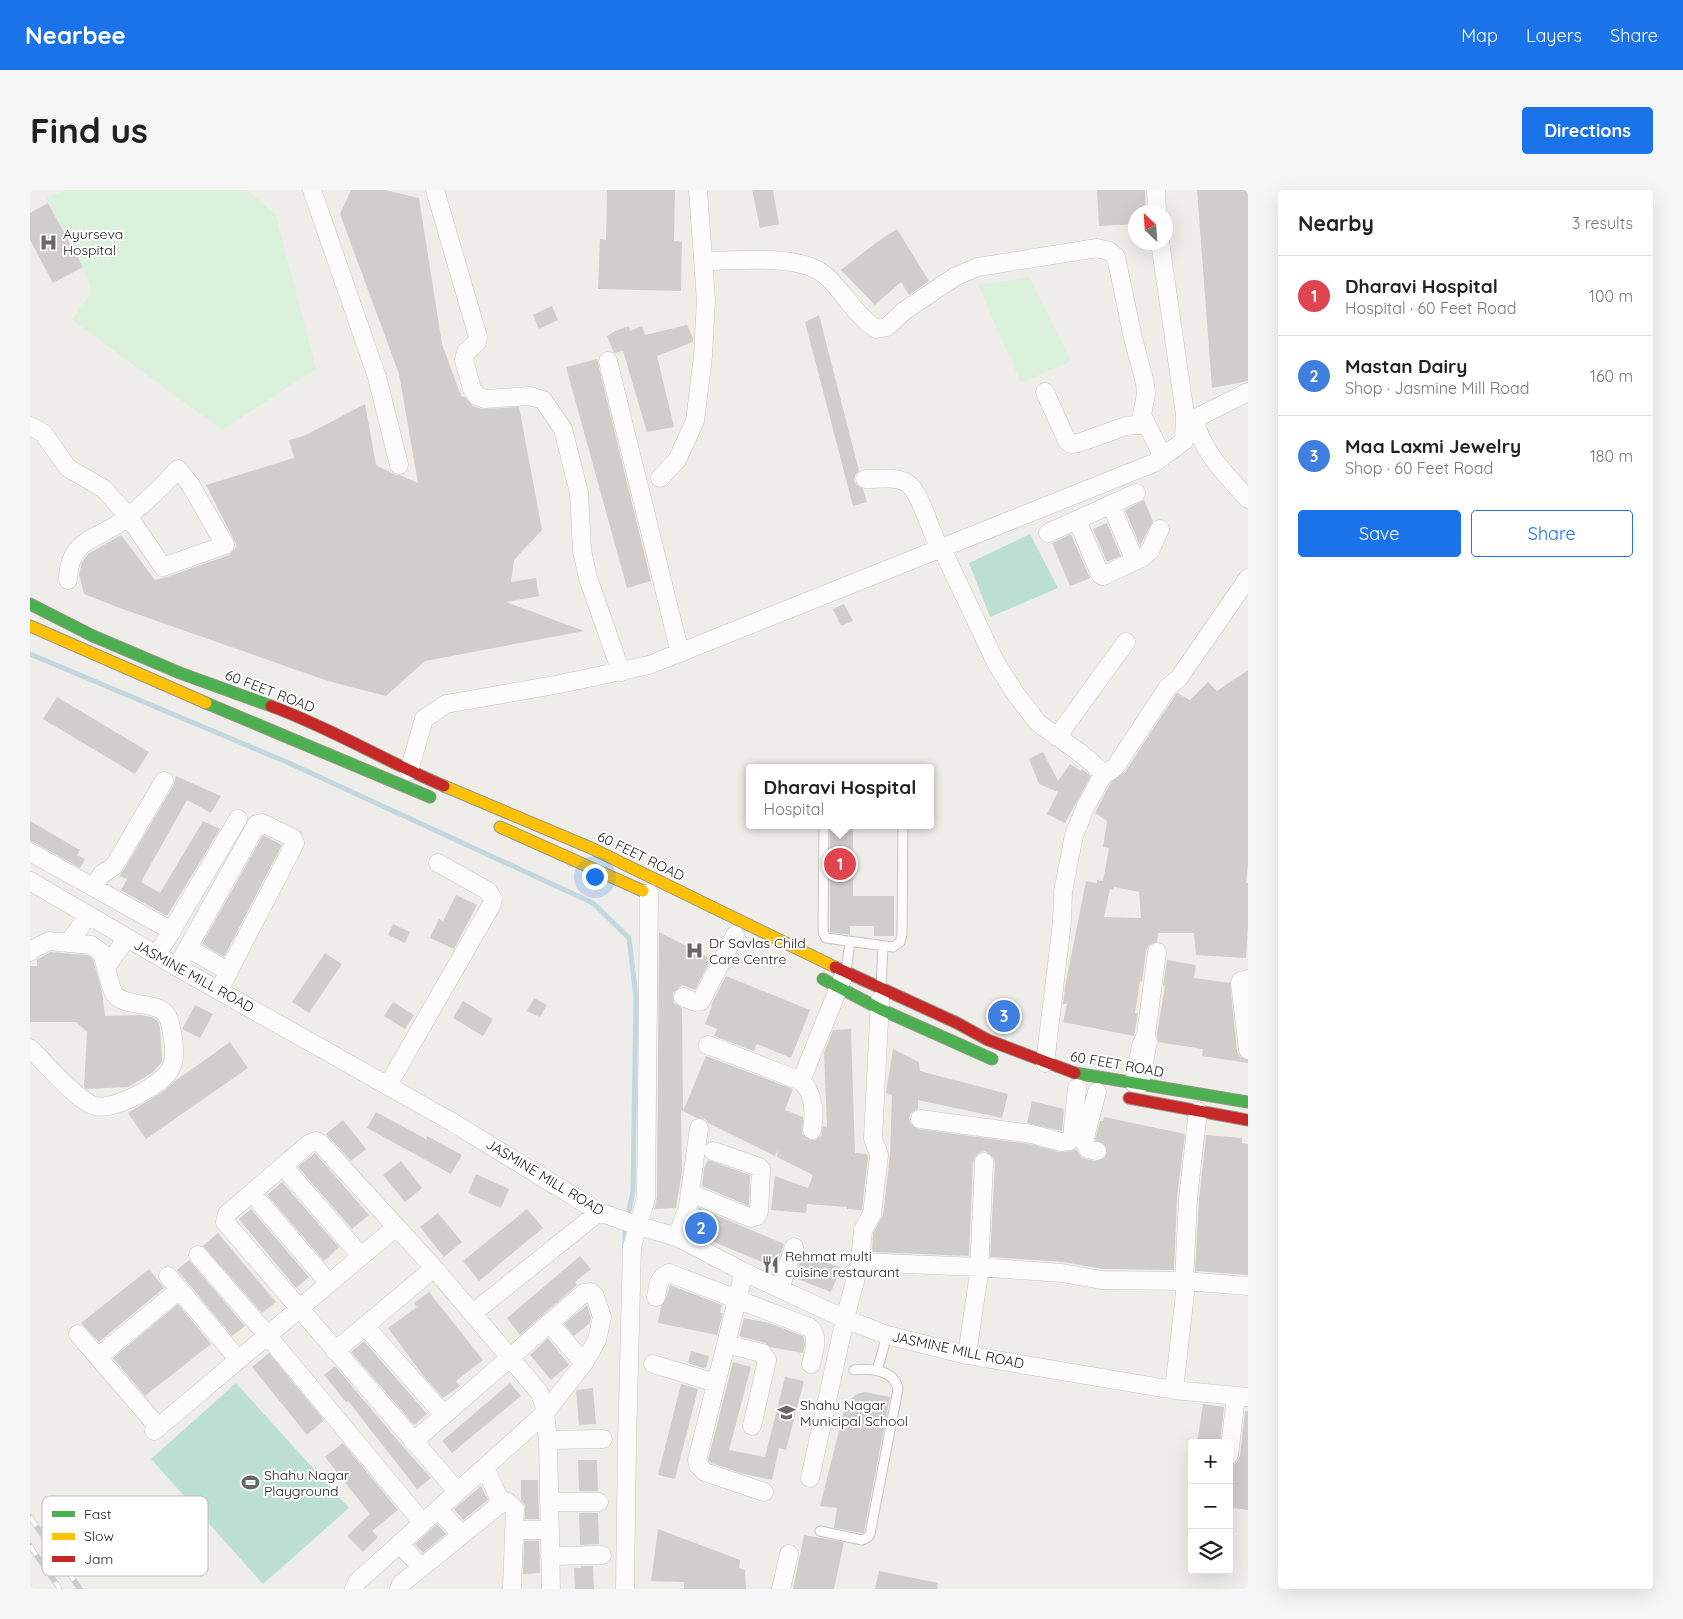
<!DOCTYPE html>
<html lang="en">
<head>
<meta charset="utf-8">
<style>
  body { margin:0; font-family:Quicksand,sans-serif; background:#f6f6f6; color:#222 }
  .controls { position:absolute; right:15px; bottom:15px; display:grid; overflow:hidden; border-radius:5px; box-shadow:0 5px 20px #0002 }
  .controls button { width:45px; height:45px; display:grid; place-items:center; padding:0; border:0; border-bottom:1px solid #e0e0e0; background:#fff; color:#222; font:25px sans-serif }
  .compass { position:absolute; left:1098px; top:15px; width:45px; height:45px; border-radius:50%; background:#fff; box-shadow:0 5px 20px #0002; rotate:335deg }
  .you { position:absolute; left:564px; top:686px; width:18px; height:18px; margin:-12px; border:4px solid #fff; border-radius:50%; background:#1a73e8; box-shadow:0 0 0 8px #1a73e833 }
  .badge { display:grid; place-items:center; width:32px; height:32px; border-radius:50%; background:#1a73e8; color:#fff; font-size:16px; font-weight:700 }
  .pin { position:absolute; translate:-50% -50%; border:2px solid #fff; box-shadow:0 1px 5px #0006 }
  .popup { position:absolute; left:716px; top:574px; width:188px; height:65px; box-sizing:border-box; display:grid; place-content:center; border-radius:5px; background:#fff; filter:drop-shadow(0 1px 4px #0005); font-size:16px; white-space:nowrap; color:#767676 }
  .popup b { font-size:19px; color:#222 }
  .popup::after { content:''; position:absolute; left:50%; top:100%; margin-left:-10px; border:10px solid transparent; border-top-color:#fff }
  .list { margin:0; padding:0; list-style:none }
  h2 { display:flex; justify-content:space-between; align-items:center; height:65px; margin:0; padding:0 20px; font-size:21px }
  h2 small { font-size:16px; font-weight:400; color:#767676 }
  .list li { display:grid; grid-template-columns:32px 1fr auto; gap:15px; align-items:center; box-sizing:border-box; height:80px; padding:0 20px; border-top:1px solid #e0e0e0 }
  .list b { display:block; font-size:19px; white-space:nowrap }
  .list p { margin:0; font-size:16px; white-space:nowrap; color:#767676 }
  .list em { font-size:16px; font-style:normal; color:#767676 }
  .actions { display:flex; gap:10px; padding:15px 20px }
  .actions a { flex:1; padding:11px 0; border:1px solid #1a73e8; border-radius:5px; text-align:center; font-size:18px; color:#1a73e8 }
  .actions .main { background:#1a73e8; color:#fff }
  .icon { flex:none; width:28px; height:28px; fill:none; stroke:currentColor; stroke-width:2; stroke-linecap:round; stroke-linejoin:round }
  .map { position:relative; flex:none; width:1218px; height:1399px; overflow:hidden; border-radius:5px }
  header { display:flex; align-items:center; gap:30px; box-sizing:border-box; height:70px; padding:0 25px; background:#1a73e8; color:#fff }
  header strong { font-size:24px }
  nav { display:flex; gap:28px; margin-inline-start:auto; font-size:18px }
  .intro { display:flex; align-items:center; justify-content:space-between; box-sizing:border-box; height:120px; padding:0 30px }
  h1 { margin:0; font-size:35px }
  .button { padding:12px 22px; border-radius:5px; background:#1a73e8; color:#fff; font-size:18px; font-weight:700 }
  main { display:flex; gap:30px; padding:0 30px }
  aside { flex:1; background:#fff; border-radius:5px; box-shadow:0 5px 20px #0002 }
  .map>svg:first-child { display:block }
  .park { fill:#dcf1dc }
  .pitch { fill:#bbe0d2 }
  .lines { fill:none; stroke-linecap:round; stroke-linejoin:round }
  .stream { stroke:#c2d7de; stroke-width:5 }
  .building { fill:#d0cecc; fill-rule:evenodd }
  .lane-casing { stroke:#c5c4c2; stroke-width:11 }
  .street-casing { stroke:#c5c4c2; stroke-width:19 }
  .fast-casing { stroke:#959784; stroke-width:13 }
  .slow-casing { stroke:#959784; stroke-width:13 }
  .jam-casing { stroke:#959784; stroke-width:13 }
  .lane { stroke:#fdfcfc; stroke-width:9 }
  .street { stroke:#fdfcfc; stroke-width:18 }
  .fast { stroke:#4caf50; stroke-width:11 }
  .slow { stroke:#ffc107; stroke-width:11 }
  .jam { stroke:#c62828; stroke-width:11 }
  .rail-casing { stroke:#cbcbcb; stroke-width:5.5 }
  .rail { stroke:#fff; stroke-width:4; stroke-dasharray:11; stroke-linecap:butt }
  .labels { text-anchor:middle; dominant-baseline:central; stroke-width:4; stroke-linejoin:round; paint-order:stroke }
  .poi-label { font-size:14px; fill:#212121; stroke:#fff; text-anchor:start }
  .street-label { font-size:14px; fill:#212121; stroke:#fff }
  .key { fill:#fff; stroke:#bcbcbc; stroke-width:1 }
  .key-label { font-size:14px; fill:#212121 }
</style>
</head>
<body>
<header>
<strong>Nearbee</strong>
<nav><a>Map</a><a>Layers</a><a>Share</a></nav>
</header>
<div class="intro"><h1>Find us</h1><a class="button">Directions</a></div>
<main>
<div class="map">
<svg width="1218" height="1399" viewBox="0 0 1218 1399">
  <rect width="100%" height="100%" fill="#efedea"/>
  <path class="park" d="M36,0H217L246,25L286,179L192,240L42,130L62,102L58,89L16,7Z
    M999,87L1041,171L991,193L948,95Z"/>
  <path class="pitch" d="M1000,344L1028,398L960,427L939,373Z
    M206,1193L319,1318L233,1394L121,1269Z"/>
  <g class="lines">
    <path class="stream" d="M0,464L259,573L563,713L599,748L606,807L603,1001L595,1040V1056"/>
  </g>
  <path class="building" d="M321,0H355L389,8L412,154L431,206L435,207L443,216L452,219L489,217L512,340L484,370L481,392L506,388L509,406L476,412L554,441L395,471L356,506L298,491L87,417L54,404L49,384L52,372L58,364L91,345L125,390L137,387L199,365L207,356L176,295L264,268L259,250L274,246L335,214L346,275L366,285H370L388,293L369,184L310,24Z
    M577,0H645L644,51L652,52L651,101L568,99L570,49L576,50Z
    M722,0H743L749,34L730,38Z
    M1067,0H1115L1116,22H1106V34L1069,36Z
    M1167,0H1218V191L1182,198Z
    M18,13L53,77L23,93L0,50V23Z
    M867,39L899,91L879,105L871,92L845,115L811,80L847,52Z
    M522,116L528,130L509,139L503,125Z
    M789,125L829,281L826,284L824,290L826,295L833,299L837,312L823,316L775,132Z
    M657,135L663,148V152L627,166L644,237L617,242L593,161L584,163L577,146L585,141L599,136L600,141L612,136L615,145Z
    M567,169L621,391L597,398L536,177Z
    M1114,310L1123,331L1110,356L1095,320Z
    M1077,333L1091,366L1077,372L1063,339Z
    M1041,344L1060,388L1040,396L1022,353Z
    M814,414L823,431L811,436L803,419Z
    M1218,480V674L1216,693H1218V735L1216,768L1166,765L1164,743H1128L1127,752L1119,755L1116,761L1112,792L1110,791L1105,823H1108L1104,846L1033,832L1037,814H1033L1035,797L1056,691L1067,693V690L1073,691L1079,658L1073,657L1077,631L1065,623L1066,621L1081,592L1095,582L1146,504L1147,503L1160,510L1178,492L1187,501ZM1084,697L1109,702L1111,728L1074,727L1080,699L1084,700Z
    M27,507L119,562L105,584L13,529Z
    M1013,562L1028,591L1040,574L1051,581L1052,579L1061,586L1035,633L1017,624L1028,602L1009,594L999,569Z
    M146,586L191,606L181,623L157,610L111,692L130,703L173,631L190,639L137,726L91,700L97,689L89,686L95,678L143,596Z
    M0,631L50,660L47,665L55,669L50,678L5,653L0,651Z
    M800,635H823V706H864V746H844V736H820V745L800,742Z
    M233,645L252,655L194,767L172,754Z
    M426,705L447,715L424,759L400,748L409,729L413,731Z
    M363,734L380,742L375,753L358,745Z
    M629,742L681,769L665,800L652,795L643,803L644,813L652,818L653,921L651,920L652,981L646,1018L624,1019L627,1008Z
    M20,762L57,765L63,769L72,802L75,826L110,825L122,827L128,831L130,838L132,872L122,883L98,897L56,899L54,897L57,842L46,832H0V776H7V770Z
    M295,763L312,774L279,823L262,812Z
    M1137,770L1166,775L1164,788L1200,793L1207,861L1210,867L1218,870V873L1172,866L1173,859L1128,852L1127,844L1135,796L1133,795Z
    M696,786L780,820L761,868L727,854L724,861L684,846L687,839L675,834L682,816L681,815Z
    M504,808L517,815L510,827L497,821Z
    M433,811L463,829L453,846L423,828Z
    M363,812L384,825L375,839L354,826Z
    M165,815L183,824L170,848L152,839Z
    M821,839L825,963L837,964L838,966L832,1020L817,1019V1017L777,1014L776,1023L741,1020L745,986L778,998L783,985L747,967L748,960L745,966L678,933L675,929L667,928L653,921L676,866L763,899L755,920L773,927L772,944L780,950H785L791,946L793,936L797,937L794,863L803,840Z
    M200,852L218,878L116,949L98,923L134,901L145,891Z
    M863,859L889,872L890,881L978,904L972,928L888,910V919L882,922L879,928L880,933L888,939L1000,954L1029,962L1041,961L1046,959L1052,968L1065,971L1074,968L1077,963L1074,954L1065,950L1070,931H1073L1074,927L1155,944L1147,1008L1144,1080L1073,1079L1033,1072L960,1067L965,972L963,967L955,961L949,963L945,967L943,972L939,1066L842,1062L843,1043L853,1025L860,964L862,905L856,903Z
    M1002,911L1034,919L1032,941L997,933Z
    M346,922L396,949L397,946L432,965L421,984L337,938Z
    M313,930L336,959L321,971L296,944Z
    M1176,945L1212,948V953L1218,954V1085L1165,1081L1169,1010Z
    M285,963L339,1025L322,1039L268,977Z
    M678,970L720,985L719,1016L672,996L674,978Z
    M371,971L392,998L375,1012L353,985Z
    M446,984L479,999L471,1018L438,1003Z
    M252,992L309,1057L294,1071L237,1005Z
    M669,1018L754,1054L746,1078L660,1042Z
    M221,1019L279,1087L266,1098L209,1029Z
    M497,1019L513,1038L449,1091L433,1071Z
    M408,1023L432,1052L414,1067L390,1037Z
    M188,1043L246,1112L232,1123L173,1056Z
    M773,1063L811,1078L801,1102L765,1088Z
    M550,1066L561,1079L545,1092L547,1095L490,1145L477,1128Z
    M159,1070L215,1136L202,1146L147,1080Z
    M119,1079L134,1098L69,1152L51,1133Z
    M640,1095L692,1115L690,1123H693L687,1145L628,1133L631,1116L636,1109Z
    M399,1102L453,1170L426,1191L430,1196L413,1208L395,1188L358,1138L387,1117L384,1113Z
    M148,1114L181,1154L115,1206L83,1168Z
    M557,1115L561,1128L560,1133L544,1146L534,1134Z
    M714,1128L739,1133L773,1146L775,1154L773,1163L740,1157L735,1153L709,1146Z
    M518,1148L539,1175L521,1190L500,1165Z
    M334,1151L397,1224L384,1235L321,1162Z
    M661,1161L679,1166L676,1177L673,1178L658,1173Z
    M239,1163L294,1230L277,1245L222,1177Z
    M703,1172L721,1177L699,1260L735,1267L755,1187L774,1191L756,1260L749,1258L742,1290L710,1283L681,1273L678,1270Z
    M305,1176L375,1259L401,1288L387,1299L318,1211L316,1212L294,1185Z
    M480,1193L491,1206L422,1263L412,1251Z
    M651,1194L668,1199L645,1289L628,1285Z
    M563,1198L566,1234L549,1235L546,1200Z
    M835,1202L860,1207L834,1342L833,1343L804,1338L807,1318L790,1316L815,1217L821,1209L827,1204Z
    M1173,1214L1194,1217L1190,1253H1167Z
    M1215,1221H1218V1320L1199,1317V1303L1203,1275L1207,1272L1210,1266Z
    M313,1253L368,1320L342,1341L348,1347L333,1362L317,1346L340,1324L295,1267Z
    M548,1270H567L568,1301H549Z
    M491,1290H508L509,1329H495V1315L491,1310Z
    M451,1296L458,1310L433,1330L424,1319Z
    M549,1323H568L569,1354L550,1355Z
    M407,1334L416,1344L393,1363L385,1354Z
    M628,1339L710,1370L709,1378L715,1380L716,1399H654V1392L621,1391Z
    M774,1345L814,1352L804,1399H763Z
    M494,1351H509L510,1383L493,1384Z
    M551,1376H563L564,1399H545L544,1378H551Z
    M849,1381L908,1393L907,1399H845Z"/>
  <g class="lines">
    <defs>
      <path id="lane" d="M794,635L793,742L796,748L863,757L870,752L872,745L873,635
        M816,781L820,752
        M851,796L853,756
        M847,1181L857,1145
        M790,1341L832,1350L838,1347L840,1344L868,1199C865,1180 840,1178 824,1180"/>
      <path id="street" d="M282,0L347,187L369,275
        M405,0L448,147L447,152L436,162L434,170L442,199L447,206L455,209L500,206L513,210L533,239L549,303L552,360L558,388L591,482
        M1126,0L1127,22
        M673,71C706,71 771,63 796,86C814,102 825,125 846,139L857,137L874,121L926,86L948,77L1067,58L1079,61L1086,67L1103,148L1115,193L1116,204L1112,225L1133,267
        M578,171L650,463
        M1015,202L1037,251L1041,254L1048,253L1096,236L1115,234
        M1218,202L1166,228L1165,230C1171,261 1198,287 1218,309
        M0,236L13,243L38,278L74,299L98,326L133,377L195,355L160,294L148,279C129,300 108,320 85,336C74,343 60,347 51,356C41,365 38,377 38,390
        M630,288L647,270L665,231L673,166L676,110L668,0
        M835,289C848,289 865,286 877,293C888,300 897,329 902,341C906,350 908,358 915,365L966,473L985,503L1008,533L1049,562L1074,583
        M1081,315L1105,371
        M1047,330L1070,384L1073,386L1113,367L1120,361L1130,339
        M1018,343L1106,303
        M1027,547L1096,452
        M379,581L394,529L416,514L530,494L619,475L1124,273L1154,251L1155,224L1130,52
        M0,662L142,741
        M0,691L147,777L422,932L569,1022L609,1036L647,1047L714,1082L815,1129L857,1145L937,1165L1144,1200L1218,1207
        M63,697L72,684L83,677L86,673L134,591
        M39,752L58,726
        M158,758L199,782
        M0,762L3,759L19,751L61,755L72,763C75,772 80,800 86,806C102,820 135,808 140,833C143,847 147,865 141,878C133,895 83,921 65,916C47,911 15,873 0,858
        M127,765L208,629
        M76,777L97,748
        M147,777L227,634L232,633L263,648L265,653L189,800
        M1218,789L1211,791L1210,793L1218,860
        M653,807L665,812L671,811L705,745
        M1116,845L1127,762
        M678,855L771,891
        M1015,873L1032,732L1033,702L1044,645L1056,616L1074,583L1079,582L1086,576L1138,497L1149,488L1218,388
        M1104,893L1111,856L1116,845L1118,851L1110,894
        M358,895L462,714L463,709L458,701L408,673
        M1067,902L1054,951L1058,959L1067,961
        M890,929L1002,944L1031,952L1039,951L1042,947L1047,898
        M782,940C785,924 784,902 771,891L813,787
        M253,976L331,1066
        M660,1003L721,1028L727,1026L729,1021L731,979L729,977L683,961
        M230,1013L299,1093
        M647,1047L658,1017L669,938
        M168,1065L237,1145L393,1333
        M830,1072L948,1077L1032,1083L1072,1090L1154,1091L1158,1009L1168,921
        M714,1082L667,1270L668,1275L675,1282L734,1302
        M138,1086L208,1169
        M750,1099L764,1057
        M626,1107C628,1097 628,1087 639,1083L779,1137C790,1145 784,1163 781,1174
        M443,1123L569,1022
        M519,1133L554,1173
        M335,1136L414,1225
        M48,1144L128,1237
        M696,1154L732,1163L737,1170L722,1236
        M305,1161L404,1078
        M937,1165L949,1083L954,972
        M68,1167L149,1100
        M623,1174L686,1193
        M1144,1200L1155,1103L1154,1091L1218,1096
        M124,1241L366,1037
        M518,1250L573,1249
        M1199,1265L1206,1206
        M455,1277L471,1313
        M780,1288L815,1129L830,1072L833,1040L842,1024L849,965L843,948L850,810
        M427,1301L195,1032L197,1024L280,953L286,951L290,953L404,1078L509,1202L514,1214L518,1250L521,1399
        M519,1312H569
        M408,1319L432,1345
        M484,1340H520
        M370,1354L391,1377
        M520,1366L572,1365
        M324,1399L327,1392L514,1224L554,1173L567,1150L572,1127L565,1106L561,1102L554,1103L383,1252
        M369,1399L371,1394L474,1311L478,1312L485,1319L482,1399
        M595,1399L597,1254L602,1057L616,1008L619,703
        M751,1399L759,1364"/>
      <path id="fast" d="M0,414L63,446L150,483L241,516
        M176,513L400,607
        M793,789L850,819L962,869
        M1045,883L1218,912"/>
      <path id="slow" d="M0,436L176,513
        M414,596L561,658L805,777
        M470,637L613,701"/>
      <path id="jam" d="M241,516C301,538 355,571 414,596
        M805,777L927,833L958,850L1045,883
        M1099,908L1218,930"/>
    </defs>
    <use href="#lane" class="lane-casing"/>
    <use href="#street" class="street-casing"/>
    <use href="#fast" class="fast-casing"/>
    <use href="#slow" class="slow-casing"/>
    <use href="#jam" class="jam-casing"/>
    <use href="#lane" class="lane"/>
    <use href="#street" class="street"/>
    <use href="#fast" class="fast"/>
    <use href="#slow" class="slow"/>
    <use href="#jam" class="jam"/>
    <defs>
      <path id="rail" d="M0,1327L50,1399
        M0,1356L30,1399"/>
    </defs>
    <use href="#rail" class="rail-casing"/>
    <use href="#rail" class="rail"/>
  </g>
  <defs>
    <symbol id="hospital-bare" viewBox="-9 -9 18 18"><path d="M-5-5h3v3.5h4V-5h3V5h-3V1.5h-4V5h-3Z" fill="#696867" stroke="#fff" stroke-width="2.5" paint-order="stroke"/></symbol>
    <symbol id="restaurant-bare" viewBox="-9 -9 18 18"><path d="M-5-6h1v4h1v-4h1v4h1v-4h1v5L-1.5 .5V6h-2V.5L-5-1ZM5-6V6H3V1.5H1.5Q1.5-4 5-6Z" fill="#696867" stroke="#fff" stroke-width="2.5" paint-order="stroke"/></symbol>
    <symbol id="school-bare" viewBox="-9 -9 18 18"><path d="M0-5L7-2L0 1L-7-2ZM-4 1L0 2.5L4 1V4Q0 6-4 4Z" fill="#696867" stroke="#fff" stroke-width="2.5" paint-order="stroke"/></symbol>
    <symbol id="stadium-bare" viewBox="-9 -9 18 18"><path d="M0-5a6.5 5 0 1 0 0 10a6.5 5 0 1 0 0-10ZM-3.5-1.8h7v3.6h-7Z" fill="#696867" stroke="#fff" stroke-width="2.5" paint-order="stroke"/></symbol>
  </defs>
  <g fill-rule="evenodd">
    <use href="#hospital-bare" x="6" y="40" width="25" height="25"/>
    <use href="#hospital-bare" x="652" y="748" width="25" height="25"/>
    <use href="#restaurant-bare" x="728" y="1062" width="25" height="25"/>
    <use href="#school-bare" x="744" y="1210" width="25" height="25"/>
    <use href="#stadium-bare" x="208" y="1280" width="25" height="25"/>
  </g>
  <g class="labels">
    <g class="poi-label">
      <text x="33" y="44">Ayurseva<tspan x="33" dy="16">Hospital</tspan></text>
      <text x="679" y="753">Dr Savlas Child<tspan x="679" dy="16">Care Centre</tspan></text>
      <text x="755" y="1066">Rehmat multi<tspan x="755" dy="16">cuisine restaurant</tspan></text>
      <text x="770" y="1215">Shahu Nagar<tspan x="770" dy="16">Municipal School</tspan></text>
      <text x="234" y="1285">Shahu Nagar<tspan x="234" dy="16">Playground</tspan></text>
    </g>
    <g class="street-label">
      <text transform="translate(240 501) rotate(21)">60 FEET ROAD</text>
      <text transform="translate(611 666) rotate(26)">60 FEET ROAD</text>
      <text transform="translate(164 786) rotate(29)">JASMINE MILL ROAD</text>
      <text transform="translate(1087 874) rotate(10)">60 FEET ROAD</text>
      <text transform="translate(515 987) rotate(31)">JASMINE MILL ROAD</text>
      <text transform="translate(928 1160) rotate(12)">JASMINE MILL ROAD</text>
    </g>
  </g>
  <rect x="12" y="1306" width="166" height="80" rx="8" class="key"/>
  <rect x="22" y="1321" width="23" height="6" fill="#4caf50"/>
  <rect x="22" y="1343" width="23" height="7" fill="#ffc107"/>
  <rect x="22" y="1366" width="23" height="6" fill="#c62828"/>
  <g class="key-label">
    <text x="54" y="1329">Fast</text>
    <text x="54" y="1351">Slow</text>
    <text x="54" y="1374">Jam</text>
  </g>
</svg>
<div class="controls">
<button>+</button>
<button>−</button>
<button><svg class="icon" aria-label="layers" viewBox="0 0 24 24"><path d="M12 4l9 5-9 5-9-5zM3 14l9 5 9-5"/></svg></button>
</div>
<svg class="compass" viewBox="-18 -18 36 36"><path d="M0-13l5 13h-10z" fill="#e53935"/><path d="M0 13l5-13h-10z" fill="#767676"/></svg>
<div class="you"></div>
<div class="pin badge" style="left:810px;top:674px;background:#e0444e">1</div>
<div class="popup"><b>Dharavi Hospital</b>Hospital</div>
<div class="pin badge" style="left:671px;top:1038px;background:#3f7fe0">2</div>
<div class="pin badge" style="left:974px;top:826px;background:#3f7fe0">3</div>
</div>
<aside>
<h2>Nearby<small>3 results</small></h2>
<ul class="list">
<li><span class="badge" style="background:#e0444e">1</span><div><b>Dharavi Hospital</b><p>Hospital · 60 Feet Road</p></div><em>100 m</em></li>
<li><span class="badge" style="background:#3f7fe0">2</span><div><b>Mastan Dairy</b><p>Shop · Jasmine Mill Road</p></div><em>160 m</em></li>
<li><span class="badge" style="background:#3f7fe0">3</span><div><b>Maa Laxmi Jewelry</b><p>Shop · 60 Feet Road</p></div><em>180 m</em></li>
</ul>
<div class="actions"><a class="main">Save</a><a>Share</a></div>
</aside>
</main>
</body>
</html>
